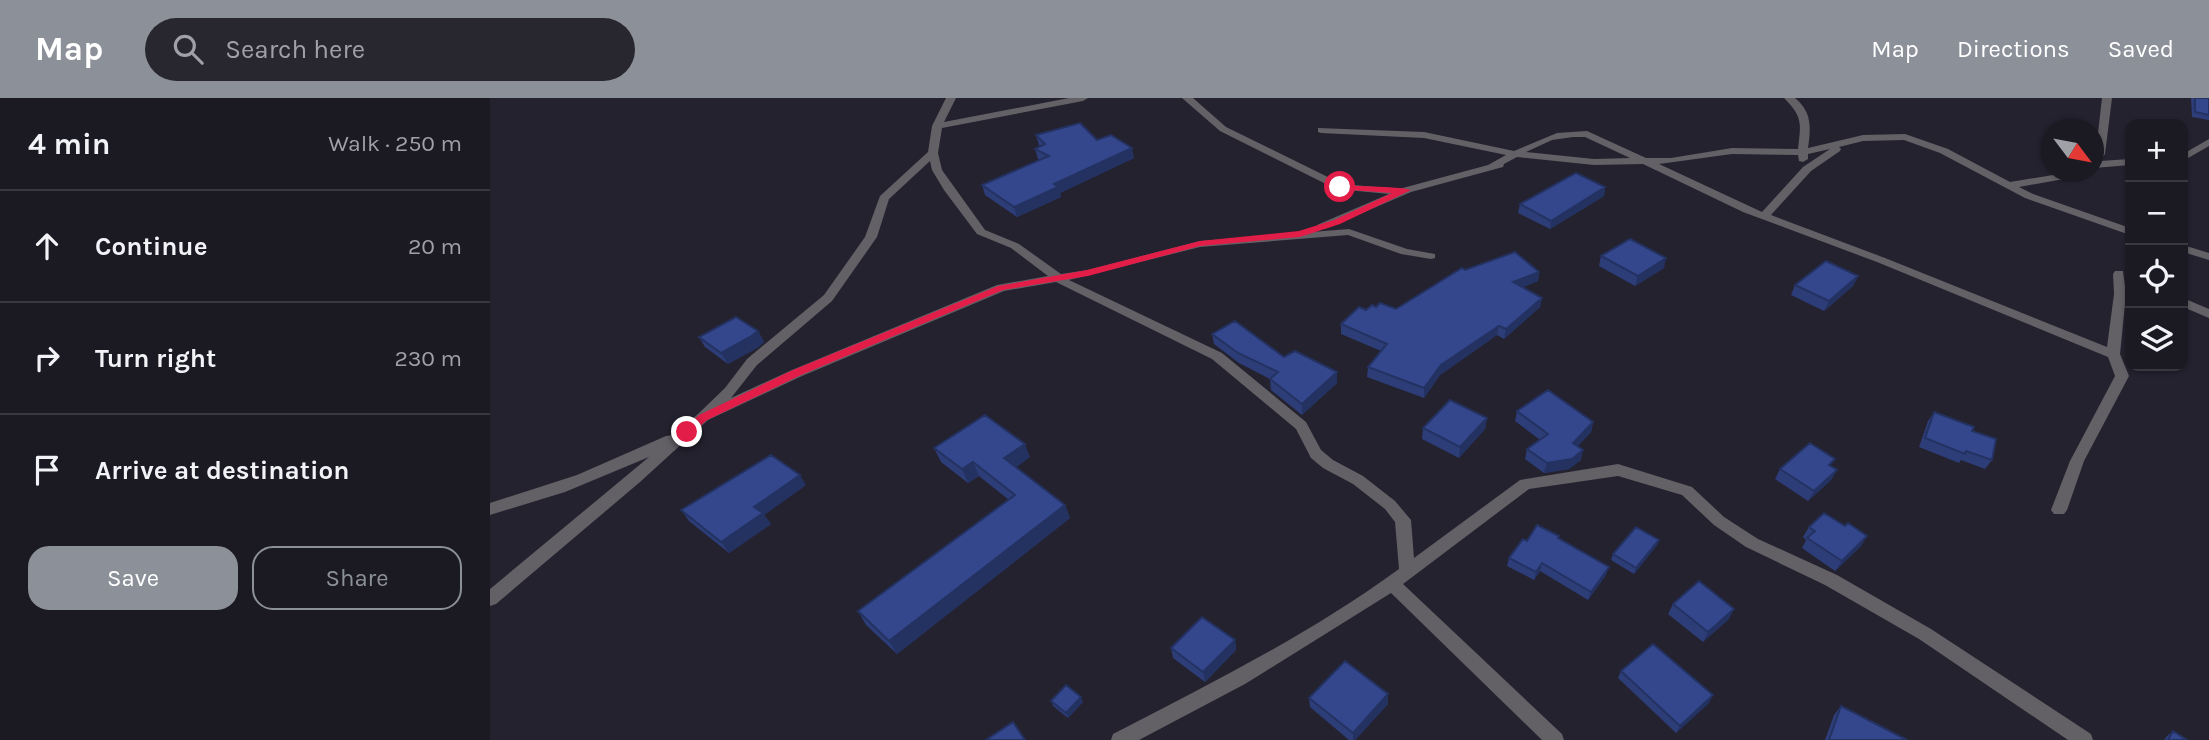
<!DOCTYPE html>
<html lang="en">
<head>
<meta charset="utf-8">
<style>
  body { margin:0; font-family:Karla,sans-serif; background:#282730; color:#f1f3f6 }
  .controls { position:absolute; right:21px; top:21px; display:grid; overflow:hidden; border-radius:14px; box-shadow:0 2px 5px #0004 }
  .controls button { width:63px; height:63px; display:grid; place-items:center; padding:0; border:0; border-bottom:2px solid #393841; background:#1b1a23; color:#f1f3f6; font:35px sans-serif }
  .compass { position:absolute; left:1551px; top:21px; width:63px; height:63px; border-radius:50%; background:#1b1a23; box-shadow:0 2px 5px #0004; rotate:122deg }
  .stop { position:absolute; width:21px; height:21px; margin:-16px; border:5px solid #e11d48; border-radius:50%; background:#fff }
  .stop.end { background:#e11d48; border-color:#fff; box-shadow:0 2px 7px #0008 }
  .list { margin:0; padding:0; list-style:none }
  h2 { display:flex; justify-content:space-between; align-items:center; height:91px; margin:0; padding:0 28px; font-size:30px }
  h2 small { font-size:23px; font-weight:400; color:#a0a1a6 }
  .list li { display:grid; grid-template-columns:46px 1fr auto; gap:21px; align-items:center; box-sizing:border-box; height:112px; padding:0 28px; border-top:2px solid #393841 }
  .list b { display:block; font-size:26px; white-space:nowrap }
  .list em { font-size:23px; font-style:normal; color:#a0a1a6 }
  .actions { display:flex; gap:14px; padding:21px 28px }
  .actions a { flex:1; padding:16px 0; border:2px solid #8c9099; border-radius:21px; text-align:center; font-size:24px; color:#8c9099 }
  .actions .main { background:#8c9099; color:#fff }
  .icon { flex:none; width:38px; height:38px; fill:none; stroke:currentColor; stroke-width:2; stroke-linecap:round; stroke-linejoin:round }
  .map { position:relative; flex:none; width:1719px; height:642px; overflow:hidden }
  header { display:flex; align-items:center; gap:42px; box-sizing:border-box; height:98px; padding:0 35px; background:#8c9099; color:#fff }
  header strong { font-size:33px }
  nav { display:flex; gap:38px; margin-inline-start:auto; font-size:24px }
  .search { width:490px; height:63px; background:#282730; display:flex; align-items:center; gap:18px; box-sizing:border-box; padding:0 24px; border-radius:38px; color:#a0a1a6; font-size:26px }
  main { display:flex }
  aside { flex:1; background:#1b1a23 }
  .map>svg:first-child { display:block }
  .lines { fill:none; stroke-linecap:round; stroke-linejoin:round }
  .minor { fill:#636066; fill-rule:evenodd }
  .wall { fill:#2d3d78 }
  .shaded-wall { fill:#243262 }
  .building { fill:#34478c; stroke:#243262; stroke-width:2 }
  .route { fill:#e11d48 }
</style>
</head>
<body>
<header>
<strong>Map</strong>
<div class="search"><svg class="icon" aria-label="search" viewBox="0 0 24 24"><circle cx="10" cy="10" r="6"/><path d="M15 15l6 6"/></svg>Search here</div>
<nav><a>Map</a><a>Directions</a><a>Saved</a></nav>
</header>
<main>
<aside>
<h2>4 min<small>Walk · 250 m</small></h2>
<ul class="list">
<li><svg class="icon" aria-label="ahead" viewBox="0 0 24 24"><path d="M12 20V5M6 11l6-6 6 6"/></svg><div><b>Continue</b></div><em>20 m</em></li>
<li><svg class="icon" aria-label="right" viewBox="0 0 24 24"><path d="M7 20v-9h11M14 6l5 5-5 5"/></svg><div><b>Turn right</b></div><em>230 m</em></li>
<li><svg class="icon" aria-label="arrive" viewBox="0 0 24 24"><path d="M6 21V4h12l-3 4 3 4H6"/></svg><div><b>Arrive at destination</b></div></li>
</ul>
<div class="actions"><a class="main">Save</a><a>Share</a></div>
</aside>
<div class="map">
<svg width="1719" height="642" viewBox="0 0 1719 642">
  <rect width="100%" height="100%" fill="#24222f"/>
  <g class="lines">
    <path class="minor" d="M456,0H466L454,24L579,0H598L593,3L452,30L448,55L452,72L495,132L529,146L571,176L598,172L710,143L859,131L917,151L945,156V160L941,161L911,156L858,137L710,149L579,182L732,255L816,324L831,352L843,362L873,378L905,403L921,422L924,460L1030,382L1128,366L1202,389L1234,419L1268,441L1347,477L1441,531L1601,636L1603,642H1578L1429,541L1335,487L1256,449L1224,427L1192,397L1128,378L1039,391L913,486L1072,636L1074,642H1052L901,495L755,586L649,642H621L623,636C720,586 820,536 909,471L905,424L895,411L863,386L833,370L821,360L806,331L722,261L566,184L514,193L312,278L218,322L150,384L6,506L0,508V491L159,359L75,394L0,417V405L87,377L176,338L183,337L208,316L235,290L257,261L334,197L375,139L390,98L438,54L442,28ZM440,63L442,72L454,92L487,136L521,150L558,178L507,187L302,272L241,300L267,267L342,203L387,139L399,101Z
      M692,0H703L736,29L852,86L909,91L998,67L1016,57L934,40L831,35L828,34V30L934,34L1024,53L1067,35L1097,33L1156,60H1181L1242,50L1308,51C1311,25 1313,19 1294,0H1305C1322,14 1321,29 1318,50L1373,37L1415,36L1458,51L1520,84L1581,74H1601L1596,77L1529,89L1543,96L1640,130V137L1535,100L1450,55L1414,42L1373,43L1349,49L1351,51L1350,53L1321,73L1281,117L1395,160L1617,249L1624,196L1623,176L1625,173H1633L1636,196L1630,256L1639,278L1594,363L1577,412L1574,416H1564L1561,412L1580,363L1625,278L1618,259L1387,164L1253,114L1153,66L1104,67L1027,59L1014,66L1013,69L921,94L835,131H827V127L899,96L846,91L730,33ZM1083,39H1095L1140,60L1104,61L1036,54L1062,42ZM1340,51L1313,69L1272,114L1169,66L1242,56L1308,57L1309,63L1313,64L1318,61V56Z
      M1612,0H1622L1615,56L1610,63L1640,61V67L1604,70Z
      M1719,41V48L1693,63V56Z
      M1693,147L1719,155V162L1693,154Z
      M1693,200L1719,211V220L1693,209Z"/>
  </g>
  <path class="wall" d="M1701,0H1719V22L1702,19Z
    M546,37L607,42L644,60L570,95L571,99L527,119L495,97L492,87L550,62L548,61L545,51L551,49L549,47Z
    M1115,89L1114,98L1060,131L1028,115L1030,106Z
    M1111,158L1174,170L1145,188L1109,168Z
    M975,172L1049,174L1048,183L1033,189L1052,200L1050,209L1014,241L1007,237L950,277L934,300L877,279L878,269L891,253L851,236V226L876,212L886,209L906,211Z
    M1368,178L1363,188L1334,213L1301,197L1305,187Z
    M268,233L274,244L267,250L238,266L215,249L209,239Z
    M722,236L794,259L847,285L812,317L781,292L780,281L749,265L724,246Z
    M1027,313L1103,324L1101,334L1088,348L1091,362L1079,371L1054,375L1035,361L1037,351L1050,342L1025,323Z
    M1444,314L1482,333L1502,362L1495,371L1471,362L1469,365L1429,349L1438,323Z
    M997,320L995,331L969,360L932,341L933,330Z
    M444,350L540,359L526,369L575,407L580,420L407,556L376,527L368,513L519,402L489,378L478,385L451,364Z
    M1341,368L1347,372L1341,382L1318,403L1285,381L1290,371Z
    M316,387L274,417L281,426L239,455L199,423L191,412Z
    M1355,428L1377,438L1371,448L1345,473L1312,450L1316,442L1313,439L1319,429Z
    M1069,441L1116,477L1098,502L1050,473L1044,482L1017,468L1019,460L1037,443Z
    M1169,442L1167,447L1144,476L1121,462L1123,456Z
    M1183,506L1239,521L1213,544L1178,516Z
    M745,542L746,552L715,584L683,560L681,550Z
    M1131,573L1219,605L1186,635L1128,580Z
    M819,600L898,606L865,642H859L820,609Z
    M561,603L593,604L578,620L563,608Z
    M1351,608L1417,642H1335L1344,617Z
    M1683,633L1697,642H1674L1677,638Z"/>
  <path class="shaded-wall" d="M642,50L644,60L570,95L571,99L527,119L524,109L564,86Z
    M1115,89L1114,98L1060,131L1061,123Z
    M1176,160L1174,170L1145,188L1148,178Z
    M1049,174L1048,183L1022,194L1023,184Z
    M1368,178L1363,188L1334,213L1339,203Z
    M1052,200L1050,209L1014,241L1016,231Z
    M1009,228L1007,237L950,277L934,300V290L951,267Z
    M268,233L274,244L267,250L238,266L231,255Z
    M847,274V285L812,317V306Z
    M997,320L995,331L969,360L970,349Z
    M1103,324L1101,334L1081,355L1083,345Z
    M535,346L540,359L520,374L514,360Z
    M1093,352L1091,362L1079,371L1054,375L1057,365Z
    M483,364L489,378L478,385L472,371Z
    M1347,372L1341,382L1318,403L1324,393Z
    M310,377L316,387L274,417L281,426L239,455L231,444L264,409Z
    M575,407L580,420L407,556L399,543Z
    M1377,438L1371,448L1345,473L1352,463Z
    M1169,442L1167,447L1144,476L1146,470Z
    M1052,465L1050,473L1044,482L1046,474Z
    M1119,469L1116,477L1098,502L1101,494Z
    M1244,511L1239,521L1213,544L1218,534Z
    M745,542L746,552L715,584L713,574Z
    M898,596V606L865,642H863V635Z
    M1223,597L1219,605L1186,635L1190,628Z
    M591,599L593,604L578,620L576,615Z"/>
  <path class="building" d="M1705,0H1719V17L1705,14Z
    M590,25L607,42L621,37L642,50L564,86L568,89L524,109L492,87L559,58L545,51L555,46L546,37Z
    M1086,75L1115,89L1061,123L1030,106Z
    M1140,141L1176,160L1148,178L1111,158Z
    M1025,154L1049,174L1023,184L1052,200L1016,231L1009,228L951,267L934,290L878,269L897,246L851,226L869,209L876,212L882,207L886,209L890,205L906,211L972,170L975,172Z
    M1336,163L1368,178L1339,203L1305,187Z
    M246,219L268,233L260,239L231,255L209,239Z
    M745,223L794,259L805,253L847,274L812,306L780,281L788,274L748,255L722,236Z
    M1058,292L1103,324L1083,345L1093,352L1082,361L1057,365L1037,351L1058,336L1027,313Z
    M960,302L997,320L970,349L933,330Z
    M1444,314L1484,329L1482,333L1506,341L1502,362L1476,353L1475,356L1435,340Z
    M495,317L535,346L514,360L575,407L399,543L368,513L525,397L483,364L472,371L444,350Z
    M1320,345L1345,361L1339,367L1347,372L1324,393L1290,371Z
    M281,357L310,377L264,409L273,415L231,444L191,412Z
    M1334,415L1355,428L1358,425L1377,438L1352,463L1317,440L1325,433L1319,429Z
    M1047,427L1069,438L1068,440L1119,469L1101,494L1052,465L1046,474L1019,460L1033,441L1037,443Z
    M1146,429L1169,442L1146,470L1123,456Z
    M1209,483L1244,511L1218,534L1183,506Z
    M712,519L745,542L713,574L681,550Z
    M1163,546L1223,597L1190,628L1131,573Z
    M855,563L898,596L863,635L819,600Z
    M576,587L591,599L576,615L561,603Z
    M1351,608L1417,642H1339Z
    M523,624L535,642H496Z
    M1683,633L1697,642H1678Z"/>
  <path class="route" d="M850,87C863,88 916,89 921,92L850,126L810,139L710,148L598,178L513,192L311,277L217,322L201,336H193L191,334L209,317L303,272L508,188L597,172L710,143L809,133L844,122L902,95L847,91Z"/>
</svg>
<div class="controls">
<button>+</button>
<button>−</button>
<button><svg class="icon" aria-label="locate" viewBox="0 0 24 24"><circle cx="12" cy="12" r="6"/><path d="M12 2v4M12 18v4M2 12h4M18 12h4"/></svg></button>
<button><svg class="icon" aria-label="layers" viewBox="0 0 24 24"><path d="M12 4l9 5-9 5-9-5zM3 14l9 5 9-5"/></svg></button>
</div>
<svg class="compass" viewBox="-18 -18 36 36"><path d="M0-13l5 13h-10z" fill="#e53935"/><path d="M0 13l5-13h-10z" fill="#a0a1a6"/></svg>
<div class="stop" style="left:850px;top:89px"></div>
<div class="stop end" style="left:197px;top:334px"></div>
</div>
</main>
</body>
</html>
